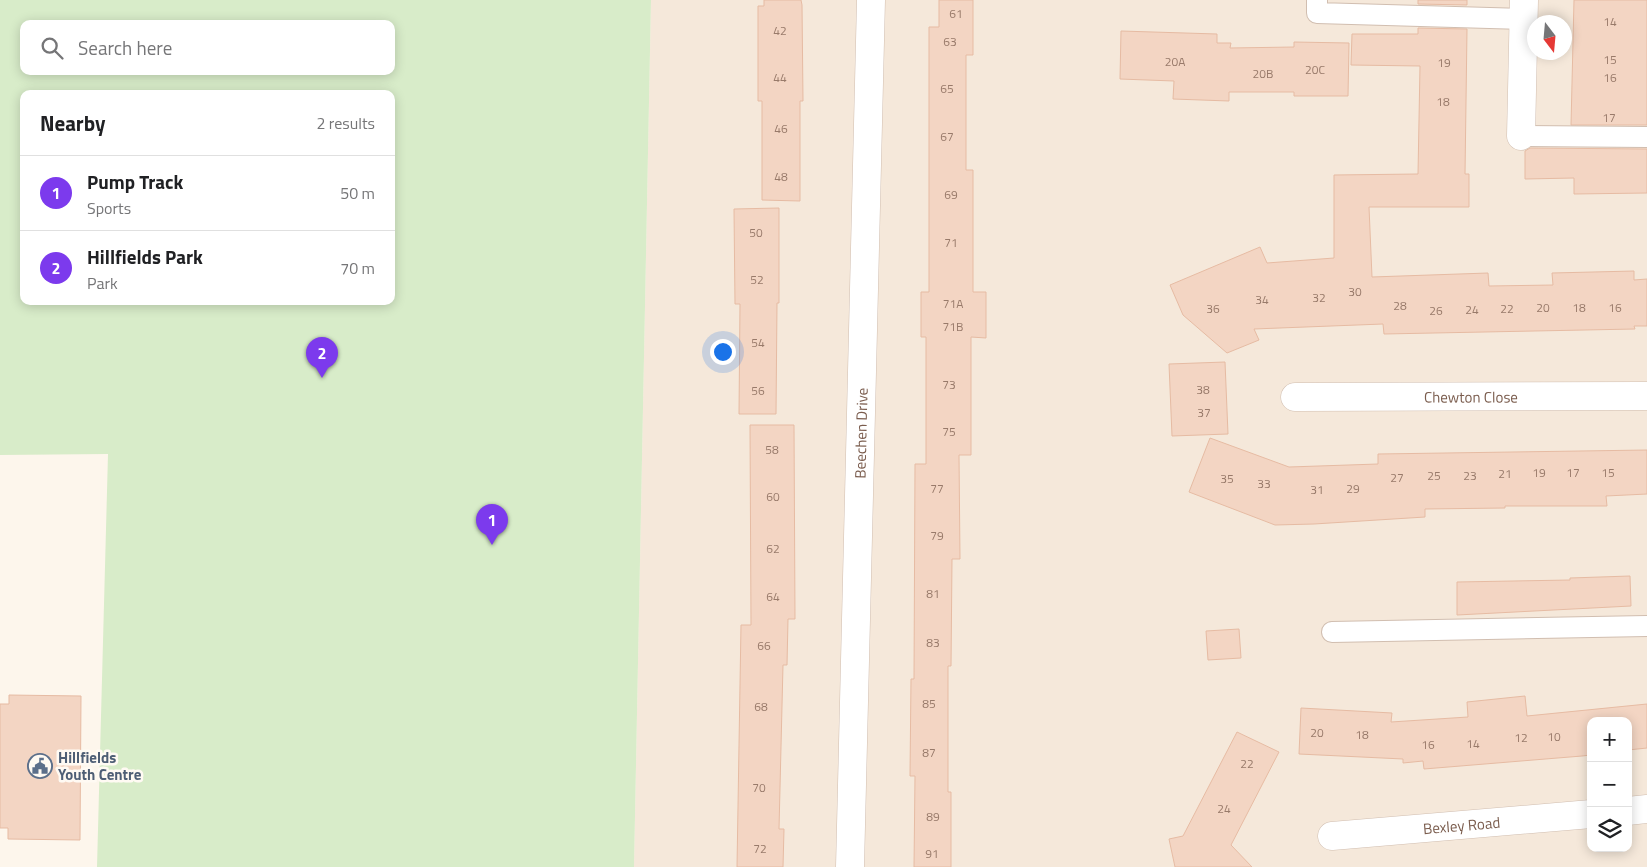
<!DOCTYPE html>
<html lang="en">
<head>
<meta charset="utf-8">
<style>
  body { margin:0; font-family:"Titillium Web",sans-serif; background:#f6f6f6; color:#202124 }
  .controls { position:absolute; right:15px; bottom:15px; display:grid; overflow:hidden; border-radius:10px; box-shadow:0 2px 12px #0003 }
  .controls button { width:45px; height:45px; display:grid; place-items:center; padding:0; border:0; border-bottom:1px solid #e0e0e0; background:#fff; color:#202124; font:25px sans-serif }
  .compass { position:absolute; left:1527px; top:15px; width:45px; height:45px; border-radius:50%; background:#fff; box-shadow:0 2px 12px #0003; rotate:164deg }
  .you { position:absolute; left:722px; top:351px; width:18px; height:18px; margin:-12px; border:4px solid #fff; border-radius:50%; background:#1a73e8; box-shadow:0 0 0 8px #1a73e833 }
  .badge { display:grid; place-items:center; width:32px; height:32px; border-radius:50%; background:#7c3aed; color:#fff; font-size:16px; font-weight:700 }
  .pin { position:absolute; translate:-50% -41px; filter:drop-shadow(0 1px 2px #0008) }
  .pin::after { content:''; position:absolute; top:26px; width:18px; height:15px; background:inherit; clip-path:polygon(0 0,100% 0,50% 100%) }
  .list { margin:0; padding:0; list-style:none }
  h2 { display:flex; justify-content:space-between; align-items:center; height:65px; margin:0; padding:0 20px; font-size:21px }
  h2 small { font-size:16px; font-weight:400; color:#757577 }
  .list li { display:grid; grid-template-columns:32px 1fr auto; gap:15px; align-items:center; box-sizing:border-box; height:75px; padding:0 20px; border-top:1px solid #e0e0e0 }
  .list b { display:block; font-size:19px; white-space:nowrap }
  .list p { margin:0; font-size:16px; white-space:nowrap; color:#757577 }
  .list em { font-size:16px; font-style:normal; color:#757577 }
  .icon { flex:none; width:28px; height:28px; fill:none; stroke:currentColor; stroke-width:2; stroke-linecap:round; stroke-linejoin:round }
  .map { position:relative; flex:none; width:1647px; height:867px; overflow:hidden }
  .search { position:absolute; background:#fff; box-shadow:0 2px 12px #0003; left:20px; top:20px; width:375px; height:55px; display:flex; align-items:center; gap:12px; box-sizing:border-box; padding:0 18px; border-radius:10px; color:#757577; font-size:19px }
  .panel { position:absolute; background:#fff; box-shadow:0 2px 12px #0003; left:20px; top:90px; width:375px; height:215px; border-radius:10px }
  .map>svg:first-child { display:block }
  .residential { fill:#f5e8da; fill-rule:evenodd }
  .green { fill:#d8ecc9; fill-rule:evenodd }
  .building { fill:#f3d5c3; stroke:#e6bba3 }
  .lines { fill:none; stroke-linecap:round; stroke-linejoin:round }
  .service-casing { stroke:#d1beb0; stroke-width:22 }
  .minor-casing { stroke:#d1beb0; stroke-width:29 }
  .service { stroke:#fff; stroke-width:20 }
  .minor { stroke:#fff; stroke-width:28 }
  .labels { text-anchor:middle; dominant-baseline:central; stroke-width:5; stroke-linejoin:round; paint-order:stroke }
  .number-label { font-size:12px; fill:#987a6a }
  .street-label { font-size:15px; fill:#7a5c4d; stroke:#fffaf3 }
  .service-label { font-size:15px; font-weight:bold; fill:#4e5e75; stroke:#fffaf3; text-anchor:start }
</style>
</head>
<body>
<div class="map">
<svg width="1647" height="867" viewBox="0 0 1647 867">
  <rect width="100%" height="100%" fill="#fdf6ec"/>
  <path class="residential" d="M651,0H1647V867H634ZM1534,22H1564V52H1534ZM1591,721H1628V848H1591Z"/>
  <path class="green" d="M0,0H651L634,867H97L108,454L0,455ZM24,24H391V71H24ZM24,94H391V301H24Z"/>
  <path class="building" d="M764,0H801L802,5L803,101H800V201L762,200V101H758V6H764Z
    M939,0H973V55H966V170H973V292H986V338L971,337V455H959L960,559H952L951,666H948V792H951V867H914L915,776H910L911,679H914L915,464H926V337H921V292H929V27H939Z
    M1418,0H1467V5L1418,4Z
    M1574,0H1647V125H1571Z
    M1418,28L1467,29L1465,174H1469V207H1369L1372,277L1488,273L1489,286L1553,285L1552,273L1634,271V280L1647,279V326H1634L1635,329L1384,334L1383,324L1254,329L1259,340L1227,353L1183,315L1170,285L1260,247L1267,263L1334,258V175L1418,174L1420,66L1351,65L1352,34H1418Z
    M1121,31L1217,34V43H1231L1230,48L1294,47V42L1349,43L1348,96H1294V92H1229V101L1173,99L1174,81L1120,79Z
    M1530,148L1647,149V193L1574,194V178L1525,179V151Z
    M779,208V303H777L776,414H739L740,304H735L734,209Z
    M1225,362L1228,434L1172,436L1169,364Z
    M750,425H794L795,619H788L787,665H783L779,829H784L783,867H737L741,625H751Z
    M1210,438L1289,467L1378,464V454L1647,450V494L1606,496L1607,506H1505V508L1425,509V517L1314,524L1275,525L1189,492Z
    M1630,576L1631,606L1457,615V582L1570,580V578Z
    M1239,629L1241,658L1208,660L1206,631Z
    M9,695L81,696L80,840L8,839V828H0V704H9Z
    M1525,696L1527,716L1647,704V748L1628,750V721H1591V755L1582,756L1424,769L1423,761L1403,763V759L1299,754L1301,708L1392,713L1391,722L1468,717L1467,702Z
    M1237,732L1279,752L1231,845L1252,867H1175L1169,839L1183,836Z"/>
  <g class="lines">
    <defs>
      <path id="service" d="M1317,0V13L1524,19
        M1521,136L1647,137
        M1332,632L1647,626"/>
      <g id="minor">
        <path d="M1521,136L1524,0"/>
        <path id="s1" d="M1295,397L1647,396"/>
        <path d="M1628,811L1647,809"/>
        <path id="s2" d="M1332,836L1591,814"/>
        <path id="s3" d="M850,867L871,0"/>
      </g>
    </defs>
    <use href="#service" class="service-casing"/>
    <use href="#minor" class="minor-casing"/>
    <use href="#service" class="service"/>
    <use href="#minor" class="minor"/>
  </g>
  <defs>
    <symbol id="civic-ring" viewBox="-11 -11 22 22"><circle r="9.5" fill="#fffaf3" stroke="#5c6f8a" stroke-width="1.5"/><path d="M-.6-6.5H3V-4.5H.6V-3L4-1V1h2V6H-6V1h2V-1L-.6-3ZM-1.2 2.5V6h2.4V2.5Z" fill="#5c6f8a"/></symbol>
  </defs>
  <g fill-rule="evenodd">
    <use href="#civic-ring" x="26" y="752" width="28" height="28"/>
  </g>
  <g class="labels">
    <g class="number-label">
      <text x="956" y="13">61</text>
      <text x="1610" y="21">14</text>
      <text x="780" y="30">42</text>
      <text x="950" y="41">63</text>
      <text x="1610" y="59">15</text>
      <text x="1175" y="61">20A</text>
      <text x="1444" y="62">19</text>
      <text x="1315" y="69">20C</text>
      <text x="1263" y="73">20B</text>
      <text x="780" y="77">44</text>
      <text x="1610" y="77">16</text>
      <text x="947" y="88">65</text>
      <text x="1443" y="101">18</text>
      <text x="1609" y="117">17</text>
      <text x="781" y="128">46</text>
      <text x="947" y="136">67</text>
      <text x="781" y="176">48</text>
      <text x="951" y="194">69</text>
      <text x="756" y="232">50</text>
      <text x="951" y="242">71</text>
      <text x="757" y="279">52</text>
      <text x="1355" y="291">30</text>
      <text x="1319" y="297">32</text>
      <text x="1262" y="299">34</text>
      <text x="953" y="303">71A</text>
      <text x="1400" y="305">28</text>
      <text x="1543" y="307">20</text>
      <text x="1579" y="307">18</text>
      <text x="1615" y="307">16</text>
      <text x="1213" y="308">36</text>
      <text x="1507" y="308">22</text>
      <text x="1472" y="309">24</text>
      <text x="1436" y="310">26</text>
      <text x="953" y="326">71B</text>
      <text x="758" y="342">54</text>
      <text x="949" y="384">73</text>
      <text x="1203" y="389">38</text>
      <text x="758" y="390">56</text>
      <text x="1204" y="412">37</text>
      <text x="949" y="431">75</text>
      <text x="772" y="449">58</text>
      <text x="1539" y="472">19</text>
      <text x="1573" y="472">17</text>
      <text x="1608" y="472">15</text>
      <text x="1505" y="473">21</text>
      <text x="1434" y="475">25</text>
      <text x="1470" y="475">23</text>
      <text x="1397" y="477">27</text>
      <text x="1227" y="478">35</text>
      <text x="1264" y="483">33</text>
      <text x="937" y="488">77</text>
      <text x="1353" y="488">29</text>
      <text x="1317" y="489">31</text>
      <text x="773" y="496">60</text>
      <text x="937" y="535">79</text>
      <text x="773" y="548">62</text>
      <text x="933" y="593">81</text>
      <text x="773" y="596">64</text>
      <text x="933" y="642">83</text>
      <text x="764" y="645">66</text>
      <text x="929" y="703">85</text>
      <text x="761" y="706">68</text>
      <text x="1317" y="732">20</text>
      <text x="1362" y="734">18</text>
      <text x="1554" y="736">10</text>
      <text x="1521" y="737">12</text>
      <text x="1473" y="743">14</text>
      <text x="1428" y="744">16</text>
      <text x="929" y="752">87</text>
      <text x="1247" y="763">22</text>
      <text x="759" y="787">70</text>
      <text x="1224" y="808">24</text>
      <text x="933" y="816">89</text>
      <text x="760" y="848">72</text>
      <text x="932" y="853">91</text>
    </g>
    <g class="street-label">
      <text stroke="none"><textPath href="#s1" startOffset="176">Chewton Close</textPath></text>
      <text stroke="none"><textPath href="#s3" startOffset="434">Beechen Drive</textPath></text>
      <text stroke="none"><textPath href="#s2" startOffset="130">Bexley Road</textPath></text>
    </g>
    <g class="service-label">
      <text x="58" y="757">Hillfields<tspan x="58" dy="17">Youth Centre</tspan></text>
    </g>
  </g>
</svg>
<div class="controls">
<button>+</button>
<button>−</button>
<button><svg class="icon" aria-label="layers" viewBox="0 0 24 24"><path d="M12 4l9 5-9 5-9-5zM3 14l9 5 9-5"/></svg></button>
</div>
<svg class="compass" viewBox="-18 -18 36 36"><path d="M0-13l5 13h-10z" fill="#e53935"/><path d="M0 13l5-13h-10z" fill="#757577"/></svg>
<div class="you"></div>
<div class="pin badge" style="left:492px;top:545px">1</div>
<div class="pin badge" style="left:322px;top:378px">2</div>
<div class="search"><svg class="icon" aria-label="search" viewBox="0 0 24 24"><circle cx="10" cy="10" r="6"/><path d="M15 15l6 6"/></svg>Search here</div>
<section class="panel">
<h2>Nearby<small>2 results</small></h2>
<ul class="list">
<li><span class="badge">1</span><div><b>Pump Track</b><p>Sports</p></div><em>50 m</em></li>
<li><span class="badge">2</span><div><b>Hillfields Park</b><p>Park</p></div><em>70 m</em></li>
</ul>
</section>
</div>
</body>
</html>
